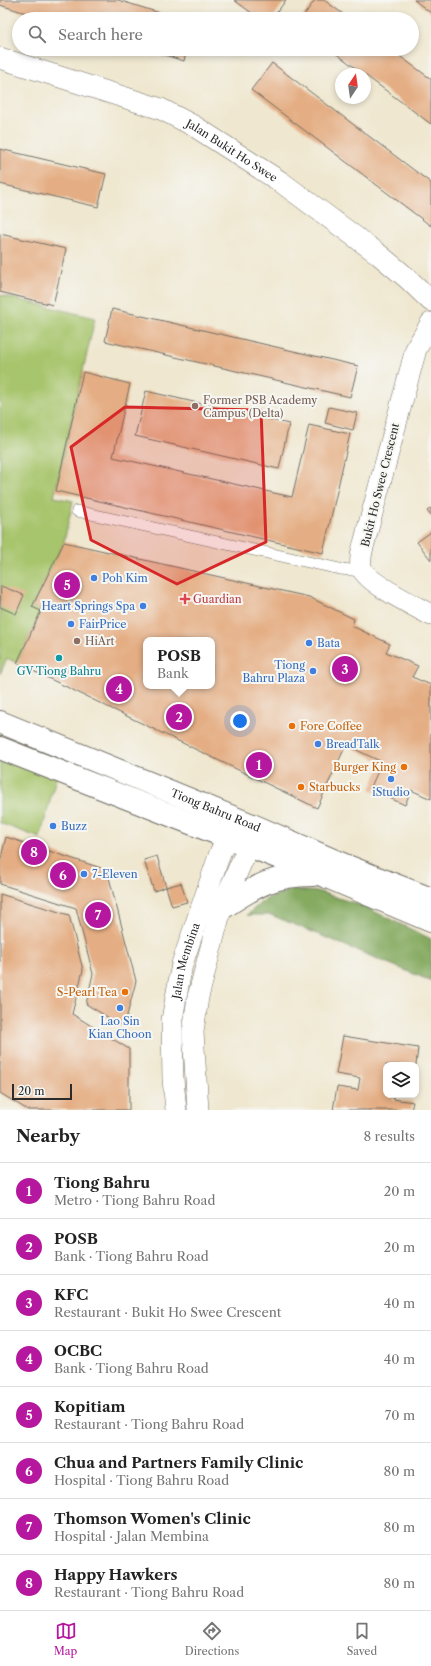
<!DOCTYPE html>
<html lang="en">
<head>
<meta charset="utf-8">
<style>
  body { margin:0; font-family:"Libre Caslon Text",serif; background:#f2f2f2; color:#222 }
  .controls { position:absolute; right:12px; bottom:12px; display:grid; overflow:hidden; border-radius:8px; box-shadow:0 2px 6px #0003 }
  .controls button { width:36px; height:36px; display:grid; place-items:center; padding:0; border:0; border-bottom:1px solid #e0e0e0; background:#fff; color:#222; font:20px sans-serif }
  .compass { position:absolute; left:335px; top:68px; width:36px; height:36px; border-radius:50%; background:#fff; box-shadow:0 2px 6px #0003; rotate:13deg }
  .scale { position:absolute; left:12px; bottom:10px; width:60px; box-sizing:border-box; padding-left:4px; border:2px solid #2b2b2b; border-top:0; font-size:11px; line-height:14px; white-space:nowrap; color:#2b2b2b; -webkit-text-stroke:3px #f6f6f2; paint-order:stroke }
  .you { position:absolute; left:240px; top:721px; width:14px; height:14px; margin:-10px; border:3px solid #fff; border-radius:50%; background:#1a73e8; box-shadow:0 0 0 6px #1a73e833 }
  .badge { display:grid; place-items:center; width:26px; height:26px; border-radius:50%; background:#b5179e; color:#fff; font-size:13px; font-weight:700 }
  .pin { position:absolute; translate:-50% -50%; border:2px solid #fff; box-shadow:0 1px 4px #0006 }
  .popup { position:absolute; left:143px; top:637px; width:72px; height:52px; box-sizing:border-box; display:grid; place-content:center; border-radius:8px; background:#fff; filter:drop-shadow(0 1px 3px #0005); font-size:13px; white-space:nowrap; color:#767676 }
  .popup b { font-size:15px; color:#222 }
  .popup::after { content:''; position:absolute; left:50%; top:100%; margin-left:-8px; border:8px solid transparent; border-top-color:#fff }
  .list { margin:0; padding:0; list-style:none }
  h2 { display:flex; justify-content:space-between; align-items:center; height:52px; margin:0; padding:0 16px; font-size:17px }
  h2 small { font-size:13px; font-weight:400; color:#767676 }
  .list li { display:grid; grid-template-columns:26px 1fr auto; gap:12px; align-items:center; box-sizing:border-box; height:56px; padding:0 16px; border-top:1px solid #e0e0e0 }
  .list b { display:block; font-size:15px; white-space:nowrap }
  .list p { margin:0; font-size:13px; white-space:nowrap; color:#767676 }
  .list em { font-size:13px; font-style:normal; color:#767676 }
  .icon { flex:none; width:22px; height:22px; fill:none; stroke:currentColor; stroke-width:2; stroke-linecap:round; stroke-linejoin:round }
  .map { position:relative; flex:none; width:431px; height:1110px; overflow:hidden }
  .search { position:absolute; background:#fff; box-shadow:0 2px 6px #0003; left:12px; right:12px; top:12px; height:44px; display:flex; align-items:center; gap:10px; box-sizing:border-box; padding:0 14px; border-radius:22px; color:#767676; font-size:15px }
  .sheet { height:500px; background:#fff }
  nav { display:flex; justify-content:space-around; align-items:center; box-sizing:border-box; height:56px; border-top:1px solid #e0e0e0; background:#fff; font-size:11px; color:#767676 }
  nav a { display:grid; justify-items:center; gap:2px }
  nav .on { color:#b5179e }
  .map>svg:first-child { display:block }
  .green { fill:#a7c56c; stroke:#69784c }
  .forest { fill:#85aa60; stroke:#586a46 }
  .building { fill:#e4ad83; fill-rule:evenodd }
  .lines { fill:none; stroke-linecap:round; stroke-linejoin:round }
  .lane-casing { stroke:#706d64; stroke-width:12 }
  .street-casing { stroke:#706d64; stroke-width:22 }
  .secondary-casing { stroke:#706d64; stroke-width:24 }
  .lane { stroke:#fff; stroke-width:11 }
  .street { stroke:#fff; stroke-width:21 }
  .secondary { stroke:#fff; stroke-width:22 }
  .marked { fill:#d62828; fill-opacity:0.2; stroke:#d62828; stroke-width:3; stroke-linejoin:round }
  .education-dot { fill:#8d6e63; stroke:#f6f6f2; stroke-width:1.5 }
  .shop-dot { fill:#3f7fe0; stroke:#f6f6f2; stroke-width:1.5 }
  .health-dot { fill:#e0444e; stroke:#f6f6f2; stroke-width:1.5 }
  .culture-dot { fill:#0f9aa8; stroke:#f6f6f2; stroke-width:1.5 }
  .food-dot { fill:#e8710a; stroke:#f6f6f2; stroke-width:1.5 }
  .labels { text-anchor:middle; dominant-baseline:central; stroke-width:4; stroke-linejoin:round; paint-order:stroke }
  .street-label { font-size:11px; fill:#2b2b2b; stroke:#f6f6f2 }
  .education-label { font-size:11px; fill:#785e54; stroke:#f6f6f2; text-anchor:start }
  .shop-label { font-size:11px; fill:#366cbe; stroke:#f6f6f2; text-anchor:start }
  .health-label { font-size:11px; fill:#be3a42; stroke:#f6f6f2; text-anchor:start }
  .culture-label { font-size:11px; fill:#0d838f; stroke:#f6f6f2 }
  .food-label { font-size:11px; fill:#c56008; stroke:#f6f6f2; text-anchor:start }
</style>
</head>
<body>
<div class="map">
<svg width="431" height="1110" viewBox="0 0 431 1110">
  <rect width="100%" height="100%" fill="#f6f6f2"/>
  <filter id="ink" filterUnits="userSpaceOnUse"><feTurbulence type="fractalNoise" baseFrequency=".025" numOctaves="2"/><feDisplacementMap in="SourceGraphic" scale="8" xChannelSelector="R" yChannelSelector="G"/><feConvolveMatrix kernelMatrix="1 2 1 2 8 2 1 2 1" color-interpolation-filters="sRGB"/></filter>
  <filter id="wash" filterUnits="userSpaceOnUse"><feTurbulence type="fractalNoise" baseFrequency=".012" numOctaves="4" result="noise"/><feDisplacementMap in="SourceGraphic" scale="16" xChannelSelector="R" yChannelSelector="G"/><feGaussianBlur stdDeviation="0.9" result="paint"/><feColorMatrix in="noise" values="0 0 0 0 0 0 0 0 0 0 0 0 0 0 0 0 0 1.4 0 .05"/><feComposite in="paint" operator="in"/></filter>
  <g filter="url(#wash)">
    <rect width="100%" height="100%" fill="#efe7cf"/>
    <path class="green" d="M0,295L95,318L54,497L73,501L64,542L32,607L41,611L17,663L7,658L0,674Z
      M0,751L57,774L40,838L0,823Z"/>
    <path class="forest" d="M291,890L320,892L363,906L431,939V981L271,915H247L264,900Z"/>
    <g id="blocks">
      <path class="building" d="M0,0H118L179,19H45L0,5Z
        M234,0H286L272,19H260Z
        M315,0H324L350,19H301Z
        M414,0H431V13Z
        M145,49H187L184,61Z
        M330,49H390L431,79V124Z
        M272,63L431,183V226L251,90Z
        M0,149L106,174L98,207L0,184Z
        M0,234L66,249L53,305L0,292Z
        M112,309L358,366L350,397L105,341Z
        M83,372L130,384L113,457L292,497L309,425L350,434L323,553L56,491Z
        M146,391L289,424L279,469L135,436Z
        M329,407L357,413L353,430L325,423Z
        M431,508V516L427,511Z
        M431,532V560L417,542Z
        M64,542L309,597L354,619L352,626L390,644L386,652L418,666L412,677L431,685V799L411,790L405,805L370,789L382,762L346,745L317,808L17,663L41,611L32,607ZM146,640H212V686H146Z
        M1,586L24,595L16,614L0,607Z
        M6,837L107,870L136,981L124,1027L86,1004L93,974L76,908L0,884V862Z
        M157,856L166,887L154,891L144,860Z
        M181,883L187,902L172,906L166,887Z
        M0,894L69,915L83,970L72,1014L129,1049V1110H28L0,1093Z
        M343,1036L418,1048L416,1065H386V1095H394L393,1099L413,1102L411,1110H333L337,1087L358,1090L360,1078L336,1074Z"/>
    </g>
  </g>
  <g filter="url(#ink)">
    <use href="#blocks" fill-opacity="0" stroke="#706d64" stroke-width="1"/>
    <g class="lines">
      <defs>
        <path id="lane" d="M77,511L340,569L363,571"/>
        <g id="street">
          <path id="s1" d="M0,58L161,109L194,126L281,182L377,253L407,278L431,301"/>
          <path d="M431,323L416,349L367,532C365,542 359,556 361,566C363,581 417,607 431,615"/>
          <path id="s2" d="M176,1110L173,1079L172,1020L182,964L220,853L234,821"/>
          <path d="M198,1110L193,1032L198,997L221,909L256,829"/>
        </g>
        <g id="secondary">
          <path id="s3" d="M0,722L257,827L347,866L431,899"/>
          <path d="M0,748L320,874L431,921"/>
          <path d="M221,909C255,887 271,875 313,875"/>
        </g>
      </defs>
      <use href="#lane" class="lane-casing"/>
      <use href="#street" class="street-casing"/>
      <use href="#secondary" class="secondary-casing"/>
      <use href="#lane" class="lane"/>
      <use href="#street" class="street"/>
      <use href="#secondary" class="secondary"/>
    </g>
  </g>
  <path class="marked" d="M125,407L261,410L266,542L177,584L91,540L71,447Z"/>
  <g class="education-dot">
    <circle cx="195" cy="406" r="4"/>
    <circle cx="77" cy="641" r="4"/>
  </g>
  <g class="shop-dot">
    <circle cx="94" cy="578" r="4"/>
    <circle cx="143" cy="606" r="4"/>
    <circle cx="71" cy="624" r="4"/>
    <circle cx="309" cy="643" r="4"/>
    <circle cx="313" cy="671" r="4"/>
    <circle cx="318" cy="744" r="4"/>
    <circle cx="391" cy="779" r="4"/>
    <circle cx="53" cy="826" r="4"/>
    <circle cx="84" cy="874" r="4"/>
    <circle cx="120" cy="1008" r="4"/>
  </g>
  <path class="health-dot" d="M183 593h4v4h4v4h-4v4h-4v-4h-4v-4h4z"/>
  <circle class="culture-dot" cx="59" cy="658" r="4"/>
  <g class="food-dot">
    <circle cx="292" cy="726" r="4"/>
    <circle cx="404" cy="767" r="4"/>
    <circle cx="301" cy="787" r="4"/>
    <circle cx="125" cy="992" r="4"/>
  </g>
  <g class="labels">
    <g class="street-label">
      <text stroke="none"><textPath href="#s1" startOffset="251">Jalan Bukit Ho Swee</textPath></text>
      <text transform="translate(380 485) rotate(-76)">Bukit Ho Swee Crescent</text>
      <text stroke="none"><textPath href="#s3" startOffset="233">Tiong Bahru Road</textPath></text>
      <text stroke="none"><textPath href="#s2" startOffset="151">Jalan Membina</textPath></text>
    </g>
    <g class="education-label">
      <text x="203" y="400">Former PSB Academy<tspan x="203" dy="13">Campus (Delta)</tspan></text>
      <text x="85" y="641">HiArt</text>
    </g>
    <g class="shop-label">
      <text x="102" y="578">Poh Kim</text>
      <text x="135" y="606" text-anchor="end">Heart Springs Spa</text>
      <text x="79" y="624">FairPrice</text>
      <text x="317" y="643">Bata</text>
      <text x="305" y="665" text-anchor="end">Tiong<tspan x="305" dy="13">Bahru Plaza</tspan></text>
      <text x="326" y="744">BreadTalk</text>
      <text x="391" y="792" text-anchor="middle">iStudio</text>
      <text x="61" y="826">Buzz</text>
      <text x="92" y="874">7-Eleven</text>
      <text x="120" y="1021" text-anchor="middle">Lao Sin<tspan x="120" dy="13">Kian Choon</tspan></text>
    </g>
    <g class="health-label">
      <text x="193" y="599">Guardian</text>
    </g>
    <g class="culture-label">
      <text x="59" y="671">GV Tiong Bahru</text>
    </g>
    <g class="food-label">
      <text x="300" y="726">Fore Coffee</text>
      <text x="396" y="767" text-anchor="end">Burger King</text>
      <text x="309" y="787">Starbucks</text>
      <text x="117" y="992" text-anchor="end">S-Pearl Tea</text>
    </g>
  </g>
</svg>
<div class="controls">
<button><svg class="icon" aria-label="layers" viewBox="0 0 24 24"><path d="M12 4l9 5-9 5-9-5zM3 14l9 5 9-5"/></svg></button>
</div>
<svg class="compass" viewBox="-18 -18 36 36"><path d="M0-13l5 13h-10z" fill="#e53935"/><path d="M0 13l5-13h-10z" fill="#767676"/></svg>
<div class="scale">20 m</div>
<div class="you"></div>
<div class="pin badge" style="left:259px;top:765px">1</div>
<div class="pin badge" style="left:179px;top:717px">2</div>
<div class="popup"><b>POSB</b>Bank</div>
<div class="pin badge" style="left:345px;top:669px">3</div>
<div class="pin badge" style="left:119px;top:689px">4</div>
<div class="pin badge" style="left:67px;top:585px">5</div>
<div class="pin badge" style="left:63px;top:875px">6</div>
<div class="pin badge" style="left:98px;top:915px">7</div>
<div class="pin badge" style="left:34px;top:852px">8</div>
<div class="search"><svg class="icon" aria-label="search" viewBox="0 0 24 24"><circle cx="10" cy="10" r="6"/><path d="M15 15l6 6"/></svg>Search here</div>
</div>
<section class="sheet">
<h2>Nearby<small>8 results</small></h2>
<ul class="list">
<li><span class="badge">1</span><div><b>Tiong Bahru</b><p>Metro · Tiong Bahru Road</p></div><em>20 m</em></li>
<li><span class="badge">2</span><div><b>POSB</b><p>Bank · Tiong Bahru Road</p></div><em>20 m</em></li>
<li><span class="badge">3</span><div><b>KFC</b><p>Restaurant · Bukit Ho Swee Crescent</p></div><em>40 m</em></li>
<li><span class="badge">4</span><div><b>OCBC</b><p>Bank · Tiong Bahru Road</p></div><em>40 m</em></li>
<li><span class="badge">5</span><div><b>Kopitiam</b><p>Restaurant · Tiong Bahru Road</p></div><em>70 m</em></li>
<li><span class="badge">6</span><div><b>Chua and Partners Family Clinic</b><p>Hospital · Tiong Bahru Road</p></div><em>80 m</em></li>
<li><span class="badge">7</span><div><b>Thomson Women's Clinic</b><p>Hospital · Jalan Membina</p></div><em>80 m</em></li>
<li><span class="badge">8</span><div><b>Happy Hawkers</b><p>Restaurant · Tiong Bahru Road</p></div><em>80 m</em></li>
</ul>
</section>
<nav>
<a class="on"><svg class="icon" aria-label="map" viewBox="0 0 24 24"><path d="M3 6l6-2 6 2 6-2v14l-6 2-6-2-6 2zM9 4v14M15 6v14"/></svg>Map</a>
<a><svg class="icon" aria-label="directions" viewBox="0 0 24 24"><path d="M12 3l9 9-9 9-9-9zM9 14v-3h6M13 9l2 2-2 2"/></svg>Directions</a>
<a><svg class="icon" aria-label="saved" viewBox="0 0 24 24"><path d="M7 4h10v16l-5-4-5 4z"/></svg>Saved</a>
</nav>
</body>
</html>
